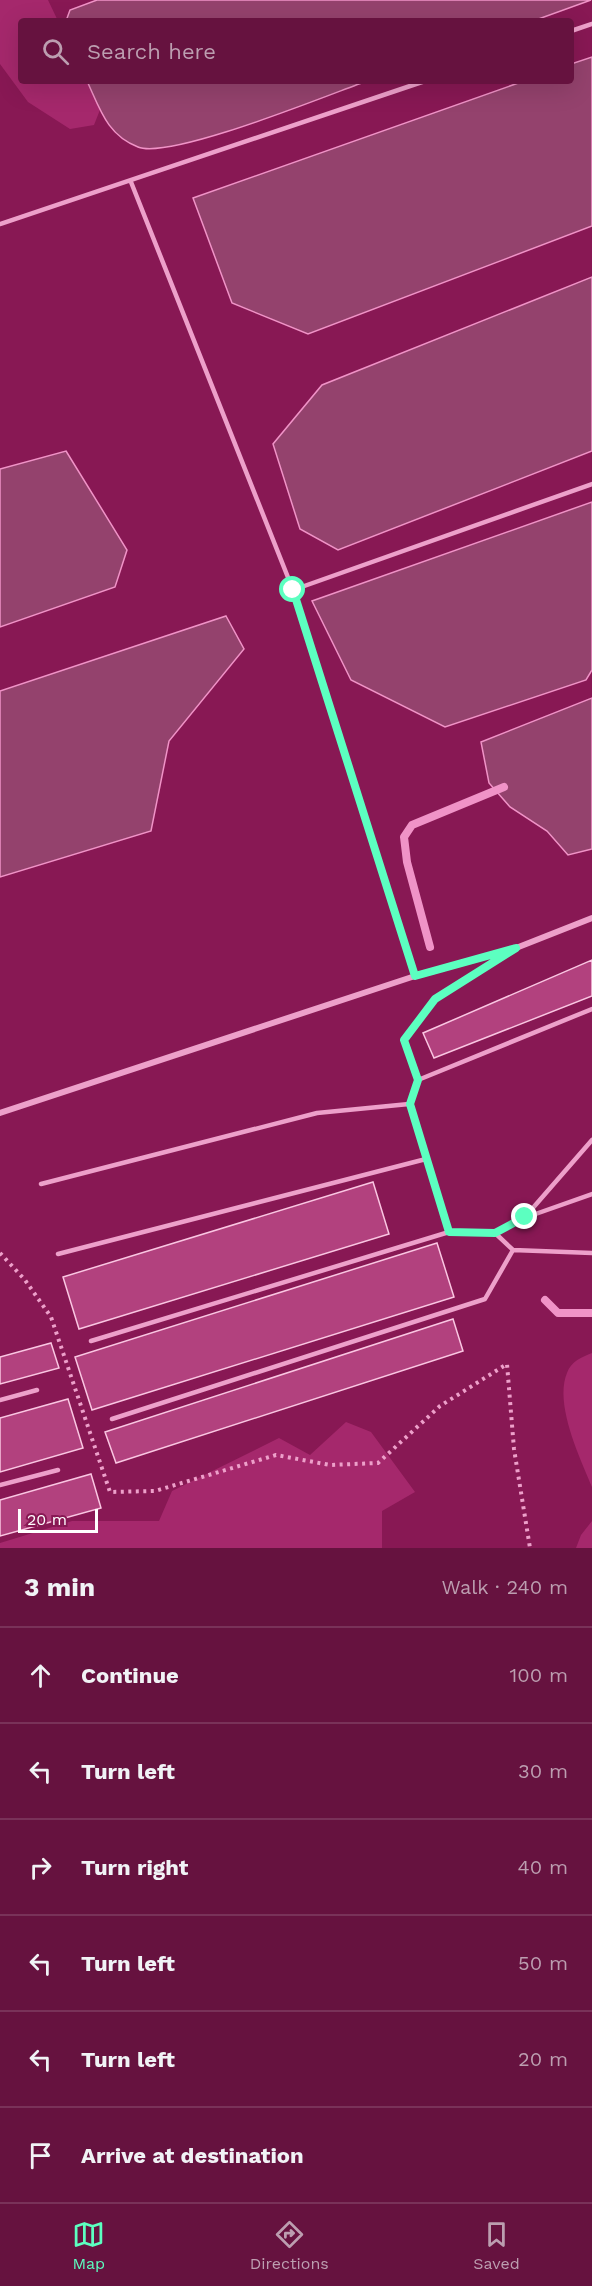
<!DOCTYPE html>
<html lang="en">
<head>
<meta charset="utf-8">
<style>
  body { margin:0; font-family:"Work Sans",sans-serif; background:#6e204a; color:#f1f3f6 }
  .scale { position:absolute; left:18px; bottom:15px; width:80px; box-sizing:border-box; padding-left:6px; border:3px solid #fff; border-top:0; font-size:16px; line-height:21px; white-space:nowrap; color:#fff; -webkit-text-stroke:4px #881854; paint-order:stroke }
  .stop { position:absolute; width:18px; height:18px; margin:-14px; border:4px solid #5cffc0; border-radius:50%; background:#fff }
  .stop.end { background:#5cffc0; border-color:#fff; box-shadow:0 2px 6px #0008 }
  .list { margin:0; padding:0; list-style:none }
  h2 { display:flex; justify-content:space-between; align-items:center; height:78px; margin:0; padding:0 24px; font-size:26px }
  h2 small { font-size:20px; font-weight:400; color:#bc9eb0 }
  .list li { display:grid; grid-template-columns:39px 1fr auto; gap:18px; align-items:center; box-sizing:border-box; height:96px; padding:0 24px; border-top:2px solid #793259 }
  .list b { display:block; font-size:22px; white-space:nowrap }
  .list em { font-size:20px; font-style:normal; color:#bc9eb0 }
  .icon { flex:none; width:33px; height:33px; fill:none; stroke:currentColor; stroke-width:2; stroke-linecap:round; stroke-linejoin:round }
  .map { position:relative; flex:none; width:592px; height:1548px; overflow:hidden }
  .search { position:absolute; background:#66123f; box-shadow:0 6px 24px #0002; left:18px; right:18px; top:18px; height:66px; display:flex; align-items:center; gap:15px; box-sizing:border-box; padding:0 21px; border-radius:6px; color:#bc9eb0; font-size:22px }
  .sheet { height:654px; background:#66123f }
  nav { display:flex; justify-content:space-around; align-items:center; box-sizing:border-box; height:84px; border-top:2px solid #793259; background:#66123f; font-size:16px; color:#bc9eb0 }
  nav a { display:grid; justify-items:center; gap:3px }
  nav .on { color:#5cffc0 }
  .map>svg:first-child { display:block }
  .green { fill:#a5286c }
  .water { fill:#94426d; stroke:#f093c7; stroke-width:1.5 }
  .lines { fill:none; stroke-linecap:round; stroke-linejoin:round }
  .stream { stroke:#f093c7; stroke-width:8 }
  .building { fill:#b2417e; stroke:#fac6e2; stroke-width:1.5 }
  .path { stroke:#eda0ca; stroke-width:4; stroke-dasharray:3 4.5; stroke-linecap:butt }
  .service { stroke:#eda0ca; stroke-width:4.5 }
  .minor { stroke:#eda0ca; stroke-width:6 }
  .route { stroke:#5cffc0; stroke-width:8 }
</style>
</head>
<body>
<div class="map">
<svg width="592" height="1548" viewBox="0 0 592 1548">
  <rect width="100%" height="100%" fill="#881854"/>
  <path class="green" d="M0,0H48L58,21H21V81H105L107,92L94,125L70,129L28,102L0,64Z
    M592,1353V1487C580,1458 554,1404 567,1373C571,1361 582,1357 592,1353Z
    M346,1422L371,1432L415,1492L382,1511V1548H0V1543L72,1521H159L172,1491L279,1438L310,1455Z
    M592,1521V1548H576L581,1535Z"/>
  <path class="water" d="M97,0H591L533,21H66L70,10Z
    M592,57V226L308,334L232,303L193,198L524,81H571V64Z
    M87,81H367C328,95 170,160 138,147C107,135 100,109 87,81Z
    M592,277V451L338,550L300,529L273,444L322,385Z
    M66,451L127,550L115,587L0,627V469Z
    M592,502V670L586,680L445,727L351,680L312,601Z
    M226,616L244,649L169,741L151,831L0,877V691Z
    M592,698V849L568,855L547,831L510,807L489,783L481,742Z"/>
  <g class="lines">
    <path class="stream" d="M430,947L407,862L404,837L412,825L504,787
      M545,1300L558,1313H592"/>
  </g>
  <path class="building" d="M592,960V996L434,1058L423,1033Z
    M373,1182L389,1234L79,1329L63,1277Z
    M437,1243L454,1297L92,1410L75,1357Z
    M453,1319L463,1351L116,1463L105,1432Z
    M51,1343L59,1368L0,1384V1357Z
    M68,1399L83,1448L0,1472V1418Z
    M91,1474L101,1508L0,1536V1500Z"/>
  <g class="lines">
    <path class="path" d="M0,1253L25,1280L51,1317L110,1492L155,1491L276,1455L330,1465L378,1463L440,1406L507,1364L514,1449L530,1548"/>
    <path class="service" d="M571,31L592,24
      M131,182L293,590L415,976
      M0,224L425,81
      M293,590L592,484
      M418,1080L592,1009
      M41,1184L317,1113L409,1104
      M527,1217L592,1194
      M495,1233L525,1217L592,1140
      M513,1250L592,1253
      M58,1254L426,1159
      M91,1341L449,1232
      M0,1400L37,1390
      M112,1419L485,1299L513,1250L495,1233L449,1232L409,1104L418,1080L404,1040L435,999L512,951
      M0,1485L58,1470"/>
    <path class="minor" d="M0,1113L415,976L516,948L592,918"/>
  </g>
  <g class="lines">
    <path class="route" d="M293,590L415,976L516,948L435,999L404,1040L418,1080L410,1104L449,1232L495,1233L525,1217"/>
  </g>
</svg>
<div class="scale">20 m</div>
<div class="stop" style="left:293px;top:590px"></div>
<div class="stop end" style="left:525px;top:1217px"></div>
<div class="search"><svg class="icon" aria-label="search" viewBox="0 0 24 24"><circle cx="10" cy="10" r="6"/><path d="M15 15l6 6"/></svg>Search here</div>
</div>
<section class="sheet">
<h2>3 min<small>Walk · 240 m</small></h2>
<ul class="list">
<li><svg class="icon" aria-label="ahead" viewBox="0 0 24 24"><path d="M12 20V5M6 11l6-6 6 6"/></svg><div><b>Continue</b></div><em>100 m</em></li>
<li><svg class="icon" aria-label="left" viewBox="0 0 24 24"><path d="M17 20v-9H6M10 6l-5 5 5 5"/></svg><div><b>Turn left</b></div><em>30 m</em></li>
<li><svg class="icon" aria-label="right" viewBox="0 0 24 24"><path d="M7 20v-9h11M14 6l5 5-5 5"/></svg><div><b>Turn right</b></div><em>40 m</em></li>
<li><svg class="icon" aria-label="left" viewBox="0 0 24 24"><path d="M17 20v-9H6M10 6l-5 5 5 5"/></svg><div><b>Turn left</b></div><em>50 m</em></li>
<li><svg class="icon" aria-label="left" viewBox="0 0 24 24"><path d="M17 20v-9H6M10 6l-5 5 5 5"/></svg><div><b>Turn left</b></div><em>20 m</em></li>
<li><svg class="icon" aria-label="arrive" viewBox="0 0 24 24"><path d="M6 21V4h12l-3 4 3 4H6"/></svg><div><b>Arrive at destination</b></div></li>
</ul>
</section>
<nav>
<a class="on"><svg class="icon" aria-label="map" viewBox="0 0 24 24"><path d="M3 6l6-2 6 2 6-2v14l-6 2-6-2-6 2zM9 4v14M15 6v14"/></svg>Map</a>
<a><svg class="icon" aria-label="directions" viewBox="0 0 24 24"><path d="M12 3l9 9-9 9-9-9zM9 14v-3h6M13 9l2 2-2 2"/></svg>Directions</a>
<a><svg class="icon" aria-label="saved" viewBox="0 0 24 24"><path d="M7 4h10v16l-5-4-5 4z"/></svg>Saved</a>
</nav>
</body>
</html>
